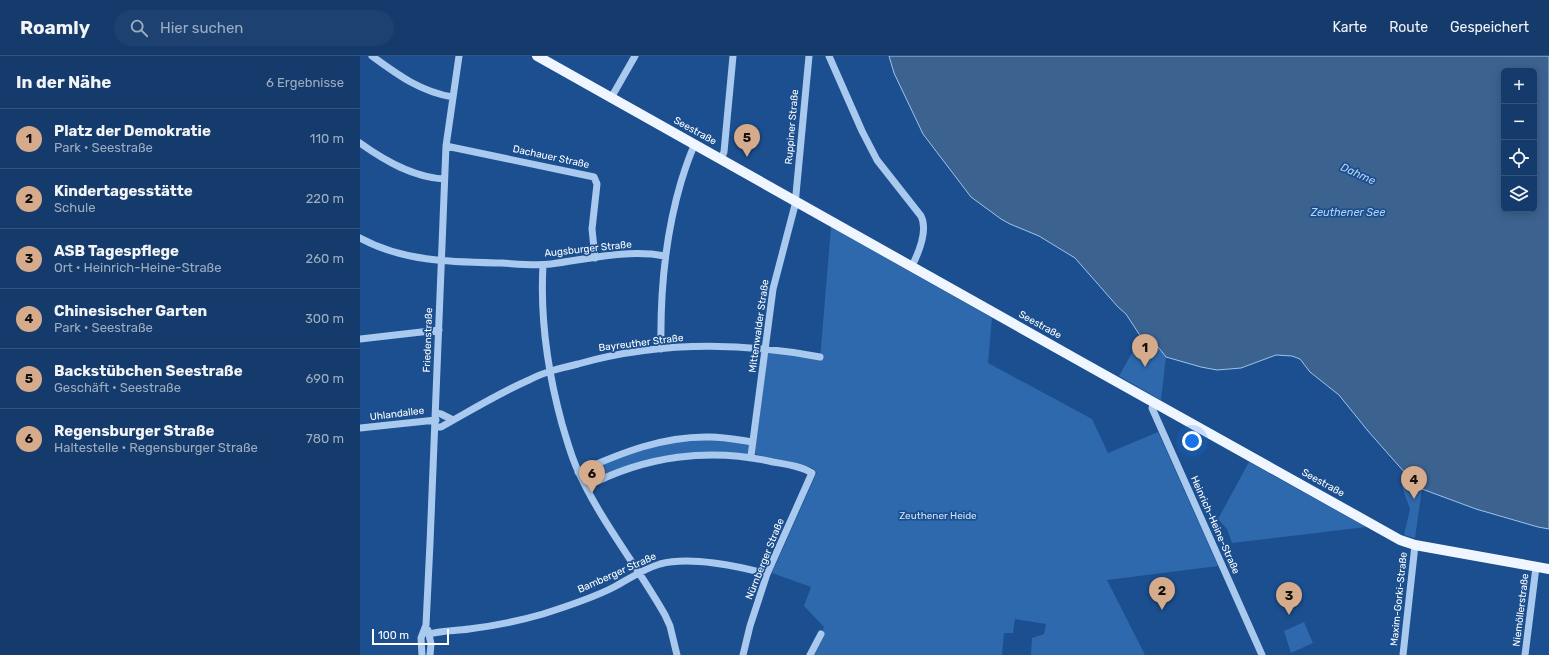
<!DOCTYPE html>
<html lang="de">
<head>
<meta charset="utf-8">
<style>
  body { margin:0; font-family:Rubik,sans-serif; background:#1d4271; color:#f1f3f6 }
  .controls { position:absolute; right:12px; top:12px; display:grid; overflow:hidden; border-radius:6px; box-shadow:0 2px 10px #0003 }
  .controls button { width:36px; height:36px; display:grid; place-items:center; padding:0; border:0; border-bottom:1px solid #33557e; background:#143b6b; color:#f1f3f6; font:20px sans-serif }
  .scale { position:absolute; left:12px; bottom:10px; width:77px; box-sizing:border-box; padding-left:4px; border:2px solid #fff; border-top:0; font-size:11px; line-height:14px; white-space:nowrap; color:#fff; -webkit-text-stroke:3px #1b4f8f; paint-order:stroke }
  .you { position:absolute; left:832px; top:385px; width:14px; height:14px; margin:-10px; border:3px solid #fff; border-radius:50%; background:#1a73e8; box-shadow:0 0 0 6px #1a73e833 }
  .badge { display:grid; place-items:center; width:26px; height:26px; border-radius:50%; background:#d6ab8b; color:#111; font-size:13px; font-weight:700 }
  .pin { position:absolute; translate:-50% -33px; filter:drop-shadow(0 1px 2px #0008) }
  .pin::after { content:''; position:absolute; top:21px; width:14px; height:12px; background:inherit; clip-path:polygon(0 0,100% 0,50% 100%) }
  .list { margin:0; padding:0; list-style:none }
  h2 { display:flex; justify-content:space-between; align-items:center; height:52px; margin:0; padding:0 16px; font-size:17px }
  h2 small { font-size:13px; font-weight:400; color:#9dadc1 }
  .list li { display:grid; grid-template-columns:26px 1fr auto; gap:12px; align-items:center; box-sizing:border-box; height:60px; padding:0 16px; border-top:1px solid #33557e }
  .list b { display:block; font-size:15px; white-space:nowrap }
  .list p { margin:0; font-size:13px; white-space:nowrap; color:#9dadc1 }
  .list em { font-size:13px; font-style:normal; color:#9dadc1 }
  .icon { flex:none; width:22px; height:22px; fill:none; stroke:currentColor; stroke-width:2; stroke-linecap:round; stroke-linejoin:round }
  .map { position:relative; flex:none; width:1189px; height:599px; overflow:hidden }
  header { display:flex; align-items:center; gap:24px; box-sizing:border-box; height:56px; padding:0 20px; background:#143b6b; border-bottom:1px solid #33557e }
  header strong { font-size:19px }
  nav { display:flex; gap:22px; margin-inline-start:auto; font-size:14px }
  .search { width:280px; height:36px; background:#1d4271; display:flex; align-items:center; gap:10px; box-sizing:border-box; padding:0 14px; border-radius:22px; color:#9dadc1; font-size:15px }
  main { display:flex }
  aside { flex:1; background:#143b6b }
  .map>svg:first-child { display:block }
  .green { fill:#2e69ad }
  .water { fill:#3c6290; stroke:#9cc4f0; fill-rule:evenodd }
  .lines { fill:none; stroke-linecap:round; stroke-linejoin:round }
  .minor { stroke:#a9c9ee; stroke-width:7 }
  .major { stroke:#f0f6ff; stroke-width:10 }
  .labels { text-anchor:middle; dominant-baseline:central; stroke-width:3.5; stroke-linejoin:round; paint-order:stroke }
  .street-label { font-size:10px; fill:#fff; stroke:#1b4f8f }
  .park-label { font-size:10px; fill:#cfe3fa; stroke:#1b4f8f }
  .water-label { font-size:11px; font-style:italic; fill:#b5d3f5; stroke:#1b4f8f }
</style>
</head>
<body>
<header>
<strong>Roamly</strong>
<div class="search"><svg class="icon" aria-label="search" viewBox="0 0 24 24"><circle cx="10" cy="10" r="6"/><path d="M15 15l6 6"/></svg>Hier suchen</div>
<nav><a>Karte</a><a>Route</a><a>Gespeichert</a></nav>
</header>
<main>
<aside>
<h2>In der Nähe<small>6 Ergebnisse</small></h2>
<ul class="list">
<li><span class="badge">1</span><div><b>Platz der Demokratie</b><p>Park · Seestraße</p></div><em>110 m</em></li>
<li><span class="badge">2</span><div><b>Kindertagesstätte</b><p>Schule</p></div><em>220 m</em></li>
<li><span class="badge">3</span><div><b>ASB Tagespflege</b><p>Ort · Heinrich-Heine-Straße</p></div><em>260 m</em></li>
<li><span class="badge">4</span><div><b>Chinesischer Garten</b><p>Park · Seestraße</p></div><em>300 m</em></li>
<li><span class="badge">5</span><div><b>Backstübchen Seestraße</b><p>Geschäft · Seestraße</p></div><em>690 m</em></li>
<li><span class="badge">6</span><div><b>Regensburger Straße</b><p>Haltestelle · Regensburger Straße</p></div><em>780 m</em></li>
</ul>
</aside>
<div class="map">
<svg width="1189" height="599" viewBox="0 0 1189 599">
  <rect width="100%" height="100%" fill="#1b4f8f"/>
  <path class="green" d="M471,171L632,262L628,307L732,363L748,397L798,376L858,510L747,524L785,599H671L672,582L684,578L686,568L655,563L653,577H644L642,599H452L464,571L444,550L451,531L412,517L457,416L452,412L395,398L408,295L460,303Z
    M781,281L789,286L795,287L806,301L801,344L759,320Z
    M351,383L389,389L388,398L351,396L327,397L227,427L222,417L286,391L329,384Z
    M889,406L1006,471L872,487L867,473L858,463Z
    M1046,418L1062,433L1055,482L1044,479L1050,453L1042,431Z
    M944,566L953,587L931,597L924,575Z"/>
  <path class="water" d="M529,0H1189V473L1178,471L1116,453L1062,433L1046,418L1008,375L979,339L950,316L940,303L932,300L916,299L881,312L857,314L841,311L806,301L795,287L789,286L781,281L766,258L758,251L715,202L679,180L650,168L641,163L611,141L563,78L534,17ZM1144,15H1174V153H1144Z"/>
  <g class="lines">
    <path class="minor" d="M12,0C38,19 61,36 93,41
      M469,0L502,75L517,104L561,160C568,174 559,196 552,210
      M251,42L275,0
      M0,87C25,105 53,121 84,123
      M86,90L234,121L237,128L232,173L235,202
      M361,103L364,96L373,0
      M0,182C44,206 93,206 142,207C158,208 175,210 191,208C229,203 267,193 305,200
      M183,209C180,262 188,317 202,368C207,384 211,401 219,417C242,467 278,511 305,559L310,570L317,599
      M0,283L79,274
      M301,293C300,236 305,180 321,126C325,113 329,100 335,88
      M794,347L792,352L902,599
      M76,357L81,358L93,364
      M76,371H81C110,355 139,337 169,324C184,316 201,312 218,308C296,286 380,286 460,301
      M0,372L76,364
      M391,400L413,233L435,149L449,0
      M218,416C261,397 302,380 350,381C364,381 379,384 393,386
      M226,431C284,400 350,391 413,406C425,408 441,410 452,417L407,518L390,570L383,599
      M68,574L71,588L70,599
      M70,578C82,574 96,575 109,573C133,570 159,565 183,558C205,551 233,542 254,531C269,523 283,513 300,508C330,500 378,510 407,518
      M62,599L61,582L66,569L70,487L86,90L99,0
      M450,599L461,578
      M1043,599L1055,489
      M1165,599L1176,511"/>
    <path class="major" d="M177,0L725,308L1040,484L1055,489L1189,513"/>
  </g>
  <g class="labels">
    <g class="street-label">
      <text transform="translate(432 71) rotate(-85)">Ruppiner Straße</text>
      <text transform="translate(335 75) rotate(29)">Seestraße</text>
      <text transform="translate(191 101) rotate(12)">Dachauer Straße</text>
      <text transform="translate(228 193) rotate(-6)">Augsburger Straße</text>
      <text transform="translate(680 269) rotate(29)">Seestraße</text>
      <text transform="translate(399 270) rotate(-82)">Mittenwalder Straße</text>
      <text transform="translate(68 284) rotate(-88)">Friedenstraße</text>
      <text transform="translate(281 287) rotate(-7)">Bayreuther Straße</text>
      <text transform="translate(37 358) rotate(-7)">Uhlandallee</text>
      <text transform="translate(963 427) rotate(29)">Seestraße</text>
      <text transform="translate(855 469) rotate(66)">Heinrich-Heine-Straße</text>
      <text transform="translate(405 503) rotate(-68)">Nürnberger Straße</text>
      <text transform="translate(257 517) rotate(-24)">Bamberger Straße</text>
      <text transform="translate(1039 543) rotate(-84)">Maxim-Gorki-Straße</text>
      <text transform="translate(1161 554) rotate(-83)">Niemöllerstraße</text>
    </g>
    <g class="park-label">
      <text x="578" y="460">Zeuthener Heide</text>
    </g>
    <g class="water-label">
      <text transform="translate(998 118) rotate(24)">Dahme</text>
      <text x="988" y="156">Zeuthener See</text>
    </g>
  </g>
</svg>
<div class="controls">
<button>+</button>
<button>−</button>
<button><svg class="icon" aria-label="locate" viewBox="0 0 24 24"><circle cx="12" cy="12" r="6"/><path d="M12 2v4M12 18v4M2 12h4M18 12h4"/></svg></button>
<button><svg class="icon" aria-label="layers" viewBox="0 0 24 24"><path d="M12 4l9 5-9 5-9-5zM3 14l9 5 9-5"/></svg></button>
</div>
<div class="scale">100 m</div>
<div class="you"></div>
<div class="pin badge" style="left:785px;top:311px">1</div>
<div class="pin badge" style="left:802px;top:554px">2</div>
<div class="pin badge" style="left:929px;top:559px">3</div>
<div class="pin badge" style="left:1054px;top:443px">4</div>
<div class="pin badge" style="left:387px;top:101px">5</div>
<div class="pin badge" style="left:232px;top:437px">6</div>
</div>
</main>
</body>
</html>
